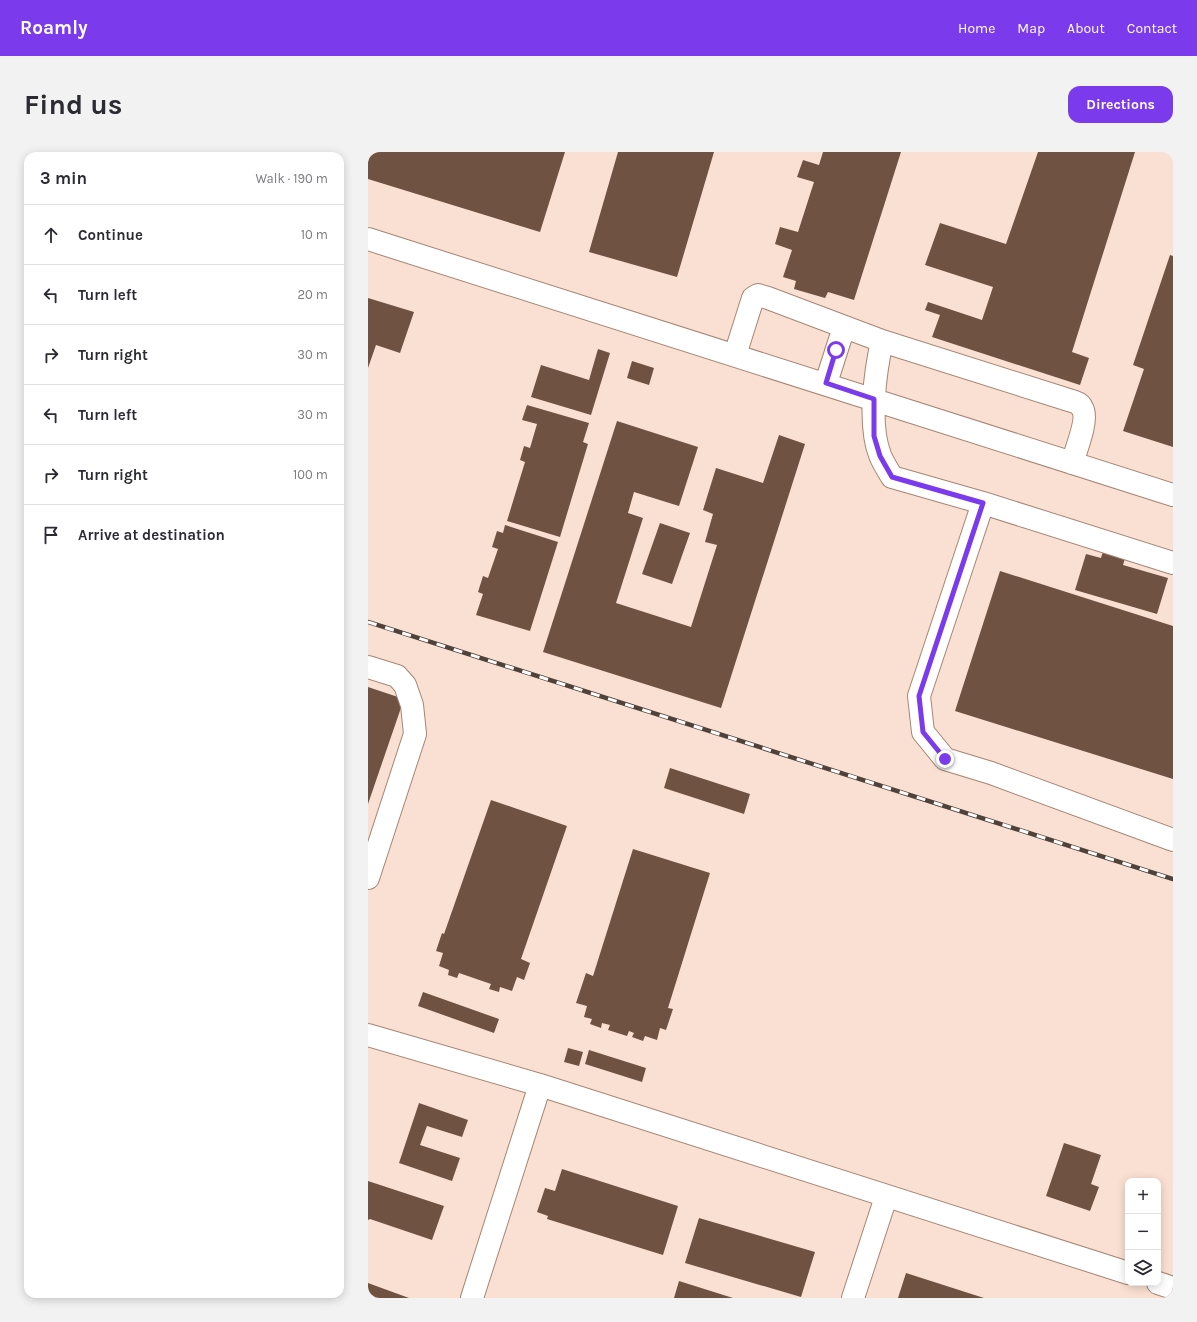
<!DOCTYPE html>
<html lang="en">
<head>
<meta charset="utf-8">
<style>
  body { margin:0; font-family:Karla,sans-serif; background:#f2f2f3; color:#2b2b33 }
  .controls { position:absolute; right:12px; bottom:12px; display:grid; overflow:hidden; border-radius:8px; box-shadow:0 2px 10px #0003 }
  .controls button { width:36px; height:36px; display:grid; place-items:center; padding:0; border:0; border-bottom:1px solid #e1e1e2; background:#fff; color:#2b2b33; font:20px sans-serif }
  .stop { position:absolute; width:12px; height:12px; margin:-9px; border:3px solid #7c3aed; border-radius:50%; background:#fff }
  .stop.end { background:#7c3aed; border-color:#fff; box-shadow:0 1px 4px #0008 }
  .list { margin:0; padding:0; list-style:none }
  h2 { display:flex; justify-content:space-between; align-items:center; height:52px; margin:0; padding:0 16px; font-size:17px }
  h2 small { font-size:13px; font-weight:400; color:#7c7c81 }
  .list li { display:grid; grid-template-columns:26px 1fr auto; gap:12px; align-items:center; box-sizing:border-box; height:60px; padding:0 16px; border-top:1px solid #e1e1e2 }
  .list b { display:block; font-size:15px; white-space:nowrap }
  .list em { font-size:13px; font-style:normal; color:#7c7c81 }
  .icon { flex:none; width:22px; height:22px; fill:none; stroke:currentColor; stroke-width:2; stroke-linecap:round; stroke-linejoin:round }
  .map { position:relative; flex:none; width:805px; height:1146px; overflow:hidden; border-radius:12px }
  header { display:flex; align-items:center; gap:24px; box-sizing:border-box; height:56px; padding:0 20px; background:#7c3aed; color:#fff }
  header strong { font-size:19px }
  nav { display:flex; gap:22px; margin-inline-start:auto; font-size:14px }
  .intro { display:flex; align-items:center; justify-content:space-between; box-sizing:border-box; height:96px; padding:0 24px }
  h1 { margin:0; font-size:28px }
  .button { padding:10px 18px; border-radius:12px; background:#7c3aed; color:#fff; font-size:14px; font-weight:700 }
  main { display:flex; gap:24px; padding:0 24px }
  aside { flex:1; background:#fff; border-radius:12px; box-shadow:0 2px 10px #0003 }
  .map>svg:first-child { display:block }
  .built { fill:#fae0d2; fill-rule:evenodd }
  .building { fill:#6f5242 }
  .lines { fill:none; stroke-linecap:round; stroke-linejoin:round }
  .minor-casing { stroke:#a68574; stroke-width:24 }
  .minor { stroke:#fff; stroke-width:22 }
  .rail-casing { stroke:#4f423b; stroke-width:4.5 }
  .rail { stroke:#fff; stroke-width:3; stroke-dasharray:9; stroke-linecap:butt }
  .route { stroke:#7c3aed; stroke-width:5 }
</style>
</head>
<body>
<header>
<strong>Roamly</strong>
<nav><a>Home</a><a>Map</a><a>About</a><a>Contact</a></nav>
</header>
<div class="intro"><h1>Find us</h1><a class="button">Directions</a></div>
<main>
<aside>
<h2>3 min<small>Walk · 190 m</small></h2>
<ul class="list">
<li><svg class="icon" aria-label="ahead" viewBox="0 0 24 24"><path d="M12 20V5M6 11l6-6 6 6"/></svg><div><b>Continue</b></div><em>10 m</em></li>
<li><svg class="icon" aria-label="left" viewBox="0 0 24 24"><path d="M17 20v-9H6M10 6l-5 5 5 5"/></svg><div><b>Turn left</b></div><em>20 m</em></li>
<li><svg class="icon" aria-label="right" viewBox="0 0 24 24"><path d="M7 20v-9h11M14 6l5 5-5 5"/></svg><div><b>Turn right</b></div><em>30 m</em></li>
<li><svg class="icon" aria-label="left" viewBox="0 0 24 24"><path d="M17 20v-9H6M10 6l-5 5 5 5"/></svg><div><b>Turn left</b></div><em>30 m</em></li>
<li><svg class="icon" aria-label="right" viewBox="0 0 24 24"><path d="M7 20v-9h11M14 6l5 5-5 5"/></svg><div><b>Turn right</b></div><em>100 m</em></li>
<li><svg class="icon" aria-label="arrive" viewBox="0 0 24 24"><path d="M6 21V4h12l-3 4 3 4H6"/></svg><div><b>Arrive at destination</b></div></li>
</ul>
</aside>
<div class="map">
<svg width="805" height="1146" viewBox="0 0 805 1146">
  <rect width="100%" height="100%" fill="#faebe3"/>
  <path class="built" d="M0,0H805V1146H0ZM760,1029H790V1131H760Z"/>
  <path class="building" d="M0,0H197L172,80L0,27Z
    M250,0H346L309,125L221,100Z
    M455,0H533L486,148L460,140L457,146L426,137L428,129L415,125L424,98L407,92L412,75L430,80L446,30L429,25L435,8L451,13Z
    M670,0H767L704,200L721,206L712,233L564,185L572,163L557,158L560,150L614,168L625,135L557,113L572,71L638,92Z
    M802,103L805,104V295L755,279L776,217L765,213Z
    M0,146L46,160L32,201L8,193L0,216Z
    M230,197L242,201L223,263L163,245L173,213L221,228Z
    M264,209L286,216L281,233L259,226Z
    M159,253L221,271L215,290L220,292L192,385L139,369L157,310L152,308L156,294L162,296L169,272L154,268Z
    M249,269L330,295L311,354L266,340L260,361L275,366L248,451L323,475L349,393L337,390L345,362L335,358L348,316L395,331L411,283L437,292L353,556L175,500Z
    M292,371L322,381L304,432L274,422Z
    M137,373L190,390L162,479L108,463L115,442L110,440L115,424L120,426L130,397L124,395L129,379L135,381Z
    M736,396L758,403L755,413L800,426L789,462L707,438L718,402L733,406Z
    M632,419L805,474V627L587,559Z
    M0,535L36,547L0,652Z
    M302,616L382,642L376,662L296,636Z
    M123,648L199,674L153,807L162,811L156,828L149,825L144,839L132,835L131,840L121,837L123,832L91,821L89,826L80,823L81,818L71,814L75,801L68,799L74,781L76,782Z
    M265,697L342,721L300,856L305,857L298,878L292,876L289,888L277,884L275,889L264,885L266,881L261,879L259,884L240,878L242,873L234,871L233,876L222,872L224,867L216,865L219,854L208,851L218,821L225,824Z
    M55,840L131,867L126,881L50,854Z
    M200,896L215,900L211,914L196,910Z
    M221,898L278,916L274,930L217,912Z
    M51,951L100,968L94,985L59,974L52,993L92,1006L84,1029L31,1011Z
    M696,991L733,1003L723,1032L731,1035L722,1059L678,1044Z
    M194,1017L310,1054L295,1103L179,1067L180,1064L169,1060L177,1036L187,1039Z
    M0,1029L76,1054L64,1088L2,1067L0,1068Z
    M331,1066L447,1100L433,1145L317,1111Z
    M538,1121L616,1146H530Z
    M311,1129L365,1146H306Z
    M0,1131L41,1146H0Z"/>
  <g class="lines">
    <defs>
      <path id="minor" d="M0,87L805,343
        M514,189C507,221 500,272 512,303C515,311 520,318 524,325L615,351L805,411
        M367,203L385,146L390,143L400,146L514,189L707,250C710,251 713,253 714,256C721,266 708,298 704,311
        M458,231L476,175
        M615,351L551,544L555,580L577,607L623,621L805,688
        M0,515L29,524L37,533L44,553L47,582L0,726
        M0,883L172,933L760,1121
        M790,1131L805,1136
        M104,1146L172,933
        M485,1146L518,1045"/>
    </defs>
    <use href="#minor" class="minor-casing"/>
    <use href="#minor" class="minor"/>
    <defs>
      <path id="rail" d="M0,470L805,727"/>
    </defs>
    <use href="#rail" class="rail-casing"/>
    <use href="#rail" class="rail"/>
  </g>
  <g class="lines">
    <path class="route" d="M468,198L458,231L506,247V284L512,304L524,325L615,351L551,544L555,580L577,607"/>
  </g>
</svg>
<div class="controls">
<button>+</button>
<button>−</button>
<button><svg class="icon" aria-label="layers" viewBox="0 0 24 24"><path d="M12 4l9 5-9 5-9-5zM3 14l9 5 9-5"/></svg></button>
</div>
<div class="stop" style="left:468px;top:198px"></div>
<div class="stop end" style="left:577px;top:607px"></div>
</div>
</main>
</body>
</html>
